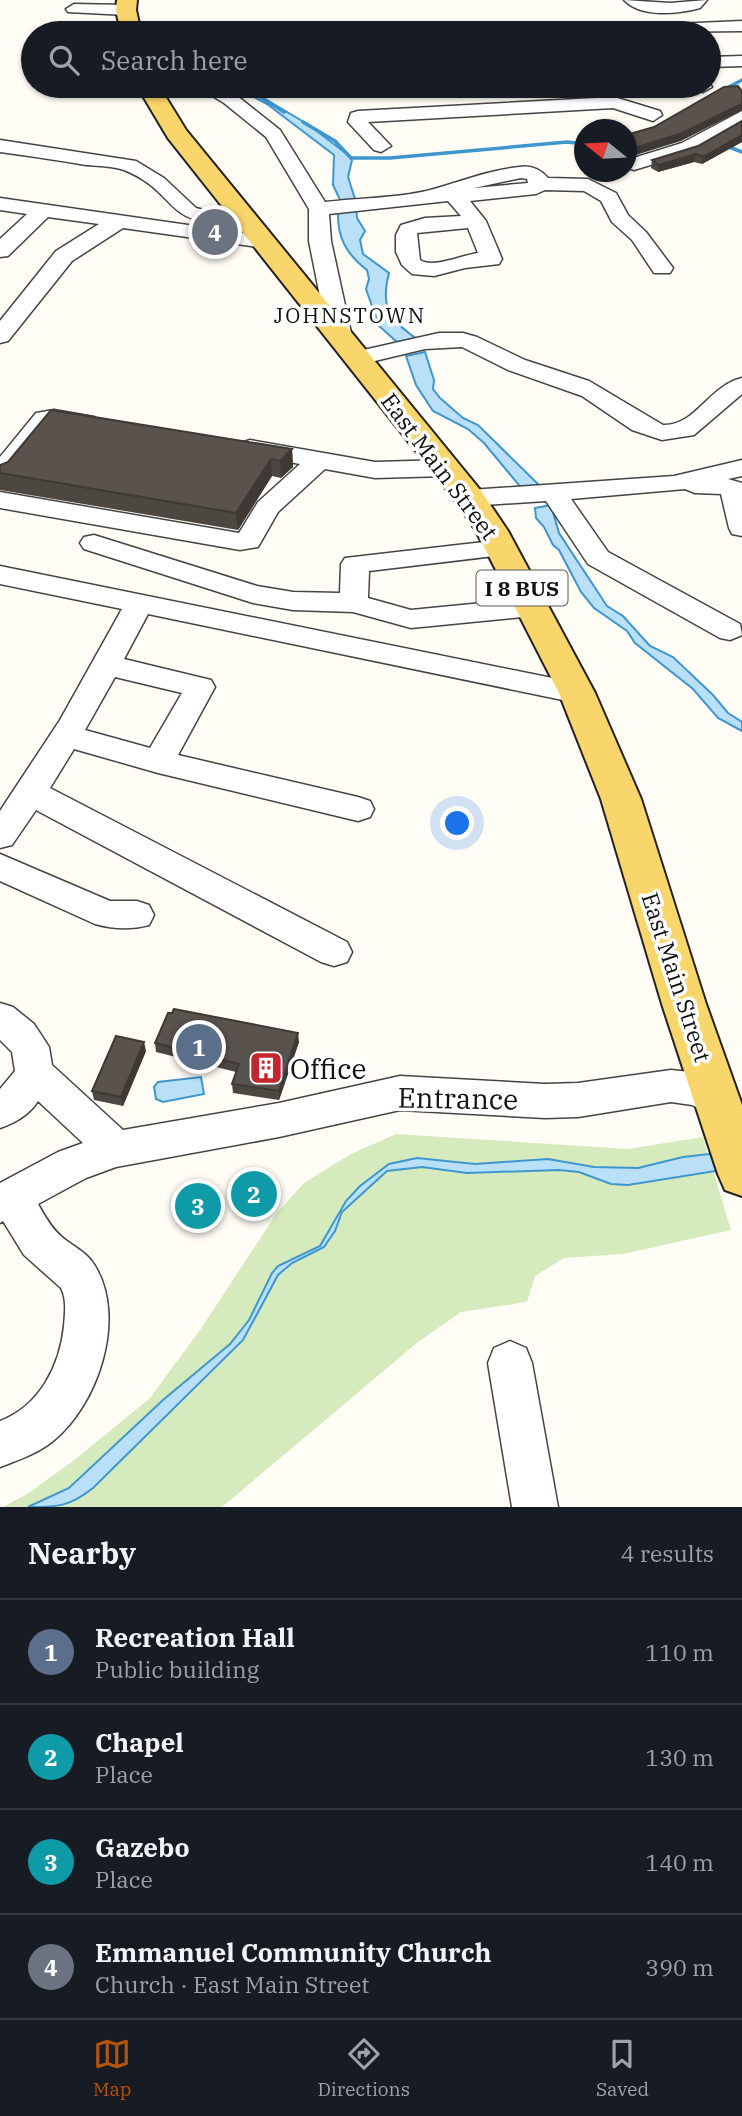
<!DOCTYPE html>
<html lang="en">
<head>
<meta charset="utf-8">
<style>
  body { margin:0; font-family:"IBM Plex Serif",serif; background:#242831; color:#f1f3f6 }
  .compass { position:absolute; left:574px; top:119px; width:63px; height:63px; border-radius:50%; background:#171b24; box-shadow:0 2px 5px #0004; rotate:288deg }
  .you { position:absolute; left:458px; top:824px; width:24px; height:24px; margin:-18px; border:5px solid #fff; border-radius:50%; background:#1a73e8; box-shadow:0 0 0 10px #1a73e833 }
  .badge { display:grid; place-items:center; width:46px; height:46px; border-radius:50%; background:#b45309; color:#fff; font-size:23px; font-weight:700 }
  .pin { position:absolute; translate:-50% -50%; border:4px solid #fff; box-shadow:0 2px 7px #0006 }
  .list { margin:0; padding:0; list-style:none }
  h2 { display:flex; justify-content:space-between; align-items:center; height:91px; margin:0; padding:0 28px; font-size:30px }
  h2 small { font-size:23px; font-weight:400; color:#9ea1a6 }
  .list li { display:grid; grid-template-columns:46px 1fr auto; gap:21px; align-items:center; box-sizing:border-box; height:105px; padding:0 28px; border-top:2px solid #363941 }
  .list b { display:block; font-size:26px; white-space:nowrap }
  .list p { margin:0; font-size:23px; white-space:nowrap; color:#9ea1a6 }
  .list em { font-size:23px; font-style:normal; color:#9ea1a6 }
  .icon { flex:none; width:38px; height:38px; fill:none; stroke:currentColor; stroke-width:2; stroke-linecap:round; stroke-linejoin:round }
  .map { position:relative; flex:none; width:742px; height:1507px; overflow:hidden }
  .search { position:absolute; background:#171b24; box-shadow:0 2px 5px #0004; left:21px; right:21px; top:21px; height:77px; display:flex; align-items:center; gap:18px; box-sizing:border-box; padding:0 24px; border-radius:38px; color:#9ea1a6; font-size:26px }
  .sheet { height:511px; background:#171b24 }
  nav { display:flex; justify-content:space-around; align-items:center; box-sizing:border-box; height:98px; border-top:2px solid #363941; background:#171b24; font-size:19px; color:#9ea1a6 }
  nav a { display:grid; justify-items:center; gap:4px }
  nav .on { color:#b45309 }
  .map>svg:first-child { display:block }
  .green { fill:#d5ebbd }
  .water { fill:#b9e0f7; stroke:#3f96cf; stroke-width:2 }
  .lines { fill:none; stroke-linecap:round; stroke-linejoin:round }
  .stream { stroke:#3f96cf; stroke-width:3.5 }
  .minor-casing { stroke:#444; stroke-width:3 }
  .major-casing { stroke:#222; stroke-width:4 }
  .minor { fill:#fff; fill-rule:evenodd }
  .major { fill:#f9d66b; fill-rule:evenodd }
  .wall { fill:#4d4742 }
  .shaded-wall { fill:#3f3936 }
  .building { fill:#5a524d; stroke:#3f3936; stroke-width:2 }
  .labels { text-anchor:middle; dominant-baseline:central; stroke-width:7; stroke-linejoin:round; paint-order:stroke }
  .far-neighbourhood-label { font-size:21px; letter-spacing:2px; fill:#111; stroke:#fff }
  .shield { fill:#fff; stroke:#585858; stroke-width:2 }
  .shield-label { font-size:21px; font-weight:bold; fill:#111 }
  .street-label { font-size:23px; fill:#111; stroke:#fff }
  .near-poi-label { font-size:28px; fill:#111; stroke:#fff; text-anchor:start }
  .near-street-label { font-size:28px; fill:#111; stroke:#fff }
</style>
</head>
<body>
<div class="map">
<svg width="742" height="1507" viewBox="0 0 742 1507">
  <rect width="100%" height="100%" fill="#fffdf5"/>
  <path class="green" d="M396,1134L628,1149L703,1137L731,1230L623,1254L564,1258L535,1276L527,1302L461,1312L418,1342L222,1507H3L29,1493L77,1458L150,1398L200,1330L277,1213L304,1183L351,1154Z"/>
  <path class="water" d="M233,86H243L309,125L348,155L352,160L348,177L355,199L340,200L333,185L334,155L267,104Z
    M356,208L357,218L365,231L360,240L363,254L389,273C380,308 389,319 417,339L397,342L379,326L366,289L369,279L367,270C346,254 337,237 338,211Z
    M425,352L434,380L433,389L440,398L463,418L478,425L542,488L523,490L484,443L468,429L433,411L416,385L406,356Z
    M551,505L559,533L607,606L623,616L650,646L673,657L713,695L728,713L742,722V731L718,718L693,689L635,643L627,631L594,608L581,592L559,550L553,545L544,527L536,518L535,508Z
    M201,1077L204,1094L163,1102L156,1099L154,1087L158,1082Z
    M718,1153L722,1170L628,1185L611,1184L579,1172L559,1170L467,1173L422,1167L387,1171L342,1212L335,1231L324,1247L292,1263L278,1275L243,1340L93,1488C69,1507 58,1507 28,1507L69,1488L163,1400L230,1344L249,1320L272,1273L278,1266L320,1246L346,1201L360,1186L389,1164L417,1158L475,1164L548,1159L594,1167L638,1168L683,1157Z"/>
  <g class="lines">
    <path class="stream" d="M243,86L284,112
      M725,89L742,80
      M303,122L335,141L351,158H390L567,142L584,144
      M724,145L742,152"/>
    <defs>
      <path id="minor" d="M624,0L670,3L707,0L700,8C678,14 641,18 624,0Z
        M74,4L126,5L134,10L126,15L68,12L66,9Z
        M742,21V31L577,33L585,28Z
        M742,56V66L709,67V57Z
        M709,83L712,87L703,92L694,90L691,86H709Z
        M196,86H218L236,95L280,130L325,202C358,198 403,198 434,189C462,181 490,170 519,167C531,165 540,169 548,178L588,179L616,193L628,215L646,232L673,268L670,273H654L632,240L612,222L601,201L584,191L545,190L536,194L470,201L486,221L502,259L499,264L491,265L465,268L434,276L412,274L402,265L396,252V235L401,225L425,218L461,216L448,201L329,214L331,241L352,337L348,342H332L328,337L309,241V209L266,137L224,103ZM521,178L527,179L528,183L474,188ZM468,228L478,253C462,255 433,269 420,260L417,233Z
        M614,97L660,111L662,115L653,121L613,108L368,122L391,146L381,152L374,150L348,122L351,113L358,111Z
        M742,111V125L696,151L634,170L626,167L627,160L682,143Z
        M0,140L136,161L164,178L196,208L204,210L241,206L248,208L251,212L248,216C165,237 182,193 124,170C113,166 98,166 86,165C58,160 29,156 0,152Z
        M0,198L265,236L272,238L276,242L272,246L265,248L123,228L72,261L8,341L0,343V321L56,251L99,224L48,217L8,256L0,257V239L27,214L0,210Z
        M439,333H463L477,337L525,360L589,381L663,425C696,426 708,386 742,378V394L694,435L662,440L632,430L582,396L508,370L462,347L425,349L358,365L350,363L346,358L350,353Z
        M54,410L94,417L97,422L94,427L85,429L53,425L9,478L0,481V457L36,413Z
        M250,440L375,462L446,460L455,463L459,468L455,473L446,476L375,478L325,469L278,512L258,547L240,550L0,508V492L239,533L258,502L300,464L241,453L237,448L241,443Z
        M742,460V476L728,479L742,483V536L732,534L729,528L721,494L695,493L685,489L571,499L608,552L740,624L742,635L730,640L720,638L588,564L546,501L470,506L461,504L457,498L461,492L470,490L674,476Z
        M94,535L257,586L293,592L340,593L341,564L345,558L501,540L511,542L515,548L511,554L369,571L368,598L411,610L532,598L542,601L546,607L542,613L532,616L411,628L353,612L293,610L253,603L84,549L80,543L84,537Z
        M0,566L577,683L588,686L592,693L588,700L577,703L148,614L124,659L211,680L215,687L178,755L358,797L370,801L374,809L370,817L358,821L158,773L74,749L50,788L347,942L352,952L347,962L334,966L321,962L36,810L12,845L0,848V811L60,720L122,609L0,584ZM115,677L182,693L150,748L85,730Z
        M0,854L110,901H137L149,905L154,915L149,925C131,930 113,929 95,924L0,881Z
        M0,1003L13,1007L34,1024L49,1047L52,1065L123,1130L279,1103L400,1076L545,1084L578,1083L671,1070L700,1073L714,1077L730,1088L735,1100L730,1112L716,1117L692,1105L671,1102L578,1117L545,1118L400,1110L279,1137L116,1167L86,1178L38,1204C45,1217 52,1229 63,1238C74,1247 88,1253 95,1266C127,1318 98,1405 53,1441C37,1454 18,1460 0,1467V1421C40,1406 60,1365 64,1326C65,1314 67,1299 61,1288L24,1255L3,1221L0,1223V1183L58,1152L83,1143L38,1101C30,1114 15,1123 0,1128V1089L15,1071L12,1052L0,1040Z
        M510,1341L526,1348L532,1363L558,1507H512L488,1363L494,1348Z"/>
      <path id="major" d="M117,0H137L136,10L141,33H121L116,10Z
        M137,86H159L186,130L481,491L508,531L595,693L641,799L706,1004L742,1105V1196L725,1190L718,1174L662,1004L601,799L559,693L476,531L457,503L168,138Z"/>
    </defs>
    <use href="#minor" class="minor-casing"/>
    <use href="#major" class="major-casing"/>
    <use href="#minor" class="minor"/>
    <use href="#major" class="major"/>
  </g>
  <path class="wall" d="M742,121V142L702,164L694,162L658,172L651,168L652,160L698,146Z
    M292,449L293,467L281,478L272,476L238,530L0,490V465Z
    M299,1042L279,1100L233,1093L232,1084L236,1072L156,1052L155,1043Z
    M146,1051L123,1106L94,1100L92,1091Z
    M269,1187V1191L262,1206L240,1198L239,1193Z
    M182,1195H213L214,1200L205,1214L190,1213L183,1199Z"/>
  <path class="shaded-wall" d="M615,86H641L614,93Z
    M742,104V110L681,141L626,158V151Z
    M742,135V142L702,164L703,157Z
    M696,154L694,162L658,172L659,165Z
    M292,449L293,467L281,478L280,461Z
    M271,459L272,476L238,530L236,513Z
    M298,1033L299,1042L279,1100V1091Z
    M144,1042L146,1051L123,1106L121,1097Z
    M269,1187V1191L262,1206L261,1202Z
    M213,1195L214,1200L205,1214V1209Z"/>
  <path class="building" d="M738,86L742,91V104L682,133L626,151V135L654,127L724,87Z
    M742,121V135L703,157L696,154L659,165L652,160L698,146Z
    M51,410L292,449L280,461L271,459L236,513L0,473V465L8,462Z
    M174,1009L298,1033L279,1091L232,1084L239,1064L155,1043L168,1013H172Z
    M116,1036L144,1042L121,1097L92,1091Z
    M247,1178L269,1187L261,1202L239,1193Z
    M191,1182H206L213,1195L205,1209L189,1208L182,1195Z"/>
  <defs>
    <symbol id="building-square" viewBox="-11 -11 22 22"><rect x="-9" y="-9" width="18" height="18" rx="4" fill="#c4262e" stroke="#fff"/><path d="M-4-6H4V6H1V3H-1V6H-4ZM-2.5-4.3h1.7v1.8h-1.7ZM.8-4.3h1.7v1.8H.8ZM-2.5-1h1.7V.8h-1.7ZM.8-1h1.7V.8H.8Z" fill="#fff"/></symbol>
  </defs>
  <g fill-rule="evenodd">
    <use href="#building-square" x="247" y="1049" width="38" height="38"/>
  </g>
  <g class="labels">
    <g class="far-neighbourhood-label">
      <text x="350" y="315">JOHNSTOWN</text>
    </g>
    <rect class="shield" x="476.5" y="570.5" width="91" height="35" rx="5"/>
    <g class="shield-label">
      <text x="522" y="588">I 8 BUS</text>
    </g>
    <g class="street-label">
      <text transform="translate(440 466) rotate(53)">East Main Street</text>
      <text transform="translate(677 977) rotate(72)">East Main Street</text>
    </g>
    <g class="near-poi-label">
      <text x="290" y="1068">Office</text>
    </g>
    <g class="near-street-label">
      <text transform="translate(458 1098) rotate(1)">Entrance</text>
    </g>
  </g>
</svg>
<svg class="compass" viewBox="-18 -18 36 36"><path d="M0-13l5 13h-10z" fill="#e53935"/><path d="M0 13l5-13h-10z" fill="#9ea1a6"/></svg>
<div class="you"></div>
<div class="pin badge" style="left:199px;top:1047px;background:#5c6f8a">1</div>
<div class="pin badge" style="left:254px;top:1194px;background:#0f9aa8">2</div>
<div class="pin badge" style="left:198px;top:1206px;background:#0f9aa8">3</div>
<div class="pin badge" style="left:215px;top:232px;background:#6b7280">4</div>
<div class="search"><svg class="icon" aria-label="search" viewBox="0 0 24 24"><circle cx="10" cy="10" r="6"/><path d="M15 15l6 6"/></svg>Search here</div>
</div>
<section class="sheet">
<h2>Nearby<small>4 results</small></h2>
<ul class="list">
<li><span class="badge" style="background:#5c6f8a">1</span><div><b>Recreation Hall</b><p>Public building</p></div><em>110 m</em></li>
<li><span class="badge" style="background:#0f9aa8">2</span><div><b>Chapel</b><p>Place</p></div><em>130 m</em></li>
<li><span class="badge" style="background:#0f9aa8">3</span><div><b>Gazebo</b><p>Place</p></div><em>140 m</em></li>
<li><span class="badge" style="background:#6b7280">4</span><div><b>Emmanuel Community Church</b><p>Church · East Main Street</p></div><em>390 m</em></li>
</ul>
</section>
<nav>
<a class="on"><svg class="icon" aria-label="map" viewBox="0 0 24 24"><path d="M3 6l6-2 6 2 6-2v14l-6 2-6-2-6 2zM9 4v14M15 6v14"/></svg>Map</a>
<a><svg class="icon" aria-label="directions" viewBox="0 0 24 24"><path d="M12 3l9 9-9 9-9-9zM9 14v-3h6M13 9l2 2-2 2"/></svg>Directions</a>
<a><svg class="icon" aria-label="saved" viewBox="0 0 24 24"><path d="M7 4h10v16l-5-4-5 4z"/></svg>Saved</a>
</nav>
</body>
</html>
